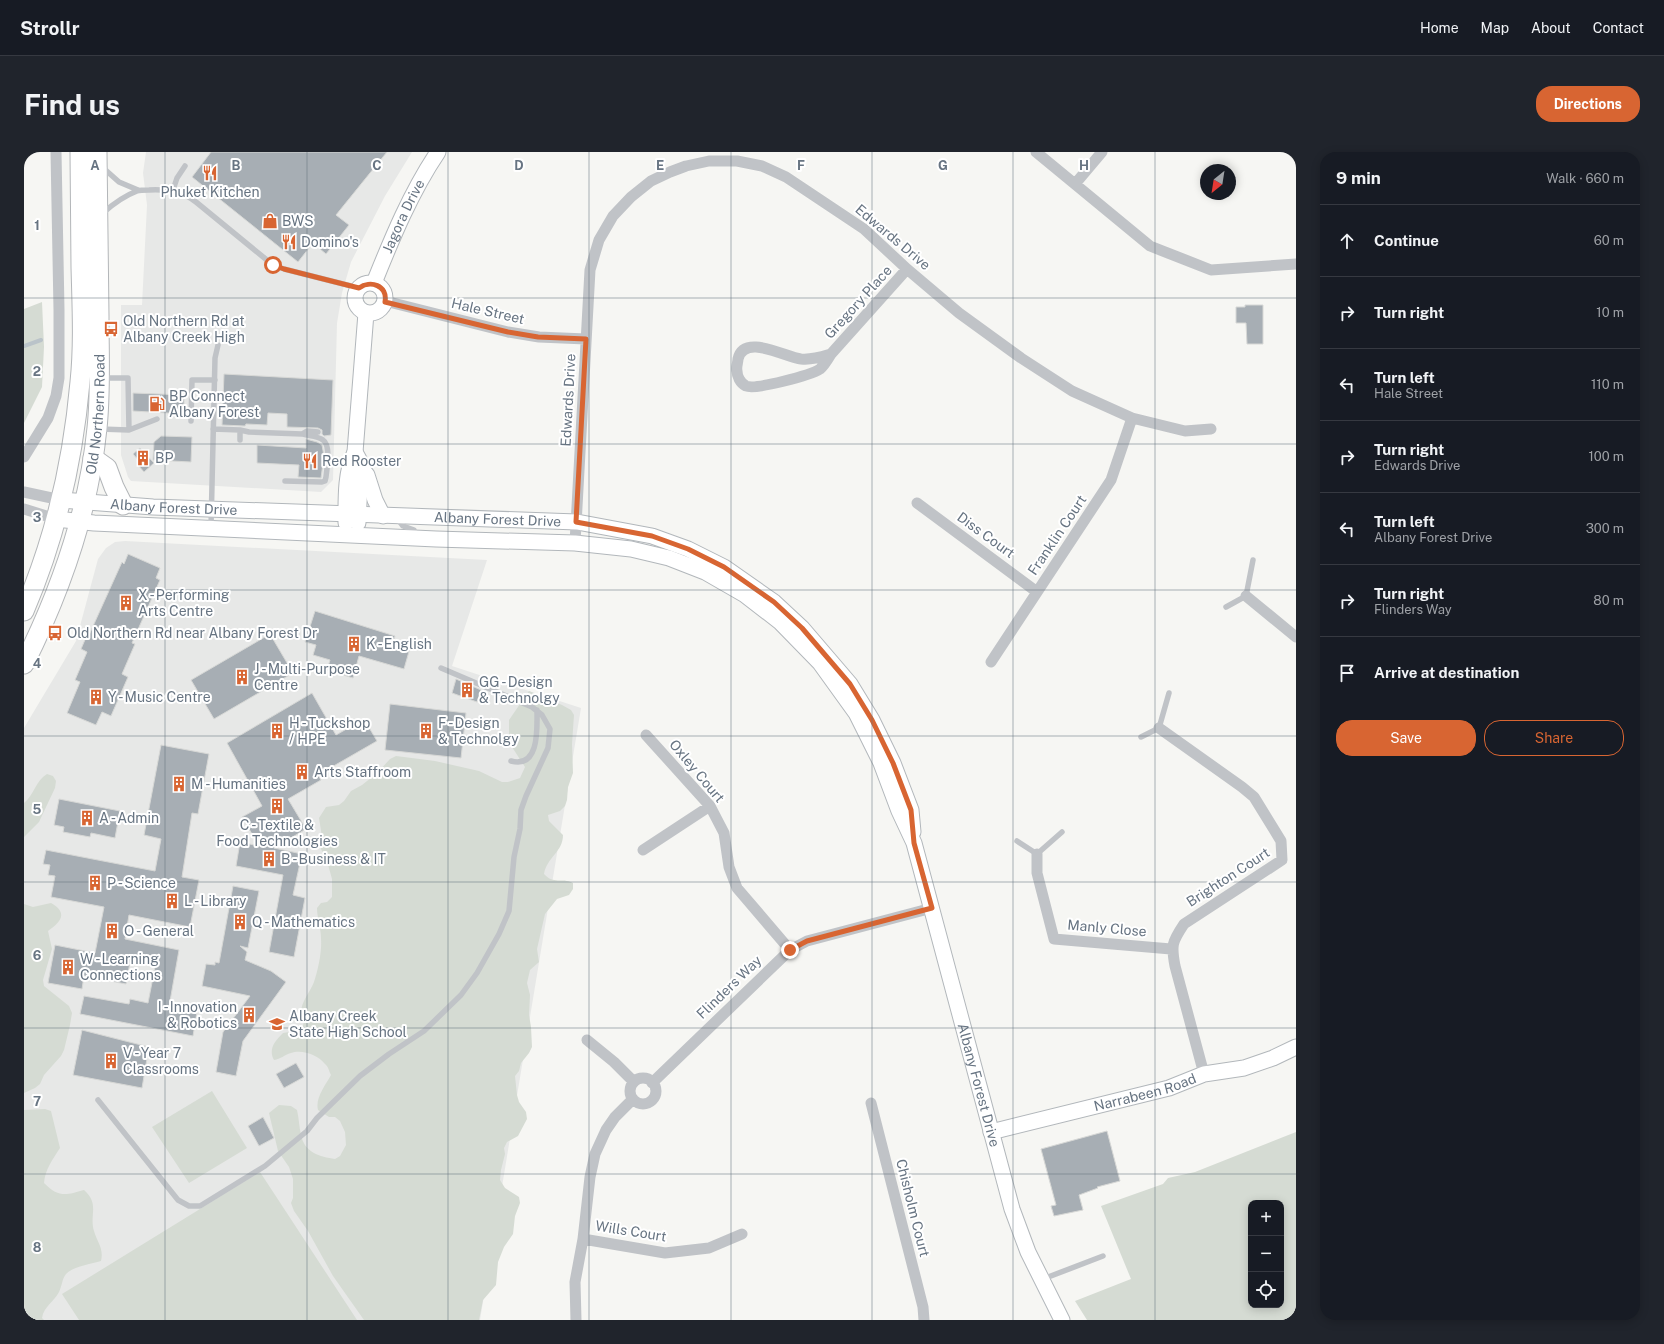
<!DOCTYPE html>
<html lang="en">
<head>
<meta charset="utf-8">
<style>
  body { margin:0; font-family:"Public Sans",sans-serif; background:#20242c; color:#f1f3f6 }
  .controls { position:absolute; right:12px; bottom:12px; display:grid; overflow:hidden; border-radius:8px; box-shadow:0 2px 10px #0003 }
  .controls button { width:36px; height:36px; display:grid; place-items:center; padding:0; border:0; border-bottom:1px solid #363941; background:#171b24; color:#f1f3f6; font:20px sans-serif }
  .compass { position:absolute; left:1176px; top:12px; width:36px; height:36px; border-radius:50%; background:#171b24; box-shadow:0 2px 10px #0003; rotate:210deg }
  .stop { position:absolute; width:12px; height:12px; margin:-9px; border:3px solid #d86532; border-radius:50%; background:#fff }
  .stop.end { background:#d86532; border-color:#fff; box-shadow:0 1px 4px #0008 }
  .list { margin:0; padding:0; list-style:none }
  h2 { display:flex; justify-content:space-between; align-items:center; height:52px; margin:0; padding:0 16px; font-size:17px }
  h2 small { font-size:13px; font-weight:400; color:#9ea1a6 }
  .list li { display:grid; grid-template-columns:26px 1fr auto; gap:12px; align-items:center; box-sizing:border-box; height:72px; padding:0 16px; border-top:1px solid #363941 }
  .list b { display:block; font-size:15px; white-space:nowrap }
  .list p { margin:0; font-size:13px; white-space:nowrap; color:#9ea1a6 }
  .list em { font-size:13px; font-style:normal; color:#9ea1a6 }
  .actions { display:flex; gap:8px; padding:12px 16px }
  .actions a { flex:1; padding:9px 0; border:1px solid #d86532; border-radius:16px; text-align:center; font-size:14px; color:#d86532 }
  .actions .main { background:#d86532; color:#fff }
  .icon { flex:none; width:22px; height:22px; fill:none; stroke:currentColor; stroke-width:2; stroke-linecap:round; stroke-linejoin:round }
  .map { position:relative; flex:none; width:1272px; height:1168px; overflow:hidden; border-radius:16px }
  header { display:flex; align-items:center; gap:24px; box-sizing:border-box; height:56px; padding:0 20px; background:#171b24; border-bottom:1px solid #363941 }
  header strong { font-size:19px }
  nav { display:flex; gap:22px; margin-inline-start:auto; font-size:14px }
  .intro { display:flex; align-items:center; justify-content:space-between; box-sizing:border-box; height:96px; padding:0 24px }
  h1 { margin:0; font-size:28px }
  .button { padding:10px 18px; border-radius:16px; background:#d86532; color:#fff; font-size:14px; font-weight:700 }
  main { display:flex; gap:24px; padding:0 24px }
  aside { flex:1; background:#171b24; border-radius:16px; box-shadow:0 2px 10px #0003 }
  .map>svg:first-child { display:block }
  .built { fill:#e7e8e7 }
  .green { fill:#d5dbd3; fill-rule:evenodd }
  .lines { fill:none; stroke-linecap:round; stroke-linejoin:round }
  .stream { stroke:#bac3c9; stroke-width:4 }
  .building { fill:#a7aeb4; stroke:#d7d8d6 }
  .secondary-casing { stroke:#b2b7bb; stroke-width:17 }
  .highway-casing { stroke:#b3b6b9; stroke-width:21 }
  .lane { stroke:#c0c3c7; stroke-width:5.5 }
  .street { stroke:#c0c3c7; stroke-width:11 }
  .secondary { stroke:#fff; stroke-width:15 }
  .highway { stroke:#fff; stroke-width:19 }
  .route { stroke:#d86532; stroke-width:5 }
  .grid { fill:none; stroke:#677482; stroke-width:1; stroke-opacity:0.55 }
  .labels { text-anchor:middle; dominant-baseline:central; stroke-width:4; stroke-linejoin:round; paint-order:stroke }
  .poi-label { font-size:14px; fill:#677482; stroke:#fff; text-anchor:start }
  .street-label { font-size:14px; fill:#677482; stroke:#fff }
  .grid-label { font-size:13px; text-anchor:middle; font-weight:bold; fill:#677482; stroke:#fff; stroke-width:4; stroke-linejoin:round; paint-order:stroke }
</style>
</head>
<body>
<header>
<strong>Strollr</strong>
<nav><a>Home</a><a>Map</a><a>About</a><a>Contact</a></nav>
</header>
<div class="intro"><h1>Find us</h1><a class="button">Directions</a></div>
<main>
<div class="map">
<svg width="1272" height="1168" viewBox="0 0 1272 1168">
  <rect width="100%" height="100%" fill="#f6f6f3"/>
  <path class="built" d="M122,0H388L361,44L327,110L318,141L313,171L309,328L297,340L107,329L104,325L97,303V153H118L123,53L119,21Z
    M101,389L463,408L428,514L557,556L456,1168H0V576L52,489L74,407L82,396L91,390Z"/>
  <path class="green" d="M18,150L20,195L18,235L0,271V157Z
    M505,539L538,553L547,558L550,563L548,592L549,621L544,635L543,648L541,654L536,659L524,663L525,669L539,683C539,700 523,705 520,722C530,733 537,725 549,731V737L545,743L533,747L521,762L513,797L515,810L506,818L503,831L506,843L505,863L507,875L508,895L505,901L497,911L495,919L491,924L493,943L495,950L502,960L503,967L494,984L483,990L480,996L481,1002L477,1018L476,1028L481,1036L495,1045L496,1051L491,1064L489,1082L480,1095L474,1110L472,1133L459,1148L455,1168H340L309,1124L284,1079L270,1059L267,1051L269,1046V1027L265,1015L254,999L245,961L255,953L267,954L273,958C275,966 275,975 277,983C280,1000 296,1005 311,1007L316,1004L322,993L321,980L316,969L311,965H305L294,958C291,946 301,934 307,923C305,919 304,914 301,912C294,903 278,897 267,901C260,903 257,907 250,908C244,897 251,889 259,881L272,879L278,876L280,870C271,856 285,843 290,830C294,818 298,800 297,787C297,776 293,766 293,756L297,751L303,750L308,745V727L303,709L297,697L298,685L295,666L302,655L315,653L320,649L327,639L338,633L353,621L366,607L372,604L411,609L455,619L478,630H484L496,626L501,615L488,595L485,586V568Z
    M23,622L29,624L32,629L31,636L15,670L0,685V651C10,643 12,628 23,622Z
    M27,751C45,761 36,771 24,779L28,797L19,828L20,834L45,854L48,861L46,873L40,898L37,904L20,923L16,932L11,936L0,941V752L9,755Z
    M188,939L223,996L165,1031L128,975Z
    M21,957L27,959L36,996C29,1007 21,1017 20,1031C35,1046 42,1043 60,1038C76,1052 65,1063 70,1079C73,1090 80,1096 77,1109C67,1112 50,1114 42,1122C38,1127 38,1134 35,1140C30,1150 20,1154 18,1166L20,1168H0V958Z
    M1272,980V1168H1063L1051,1149L1107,1127L1077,1054L1139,1032L1144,1026L1171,1020ZM1227,1051H1257V1153H1227Z
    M236,1020L333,1168H55L38,1142Z"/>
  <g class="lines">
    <path class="stream" d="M0,194L17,188"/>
  </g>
  <path class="building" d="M187,0H363L312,63L325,73L302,102L289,91L274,110L168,25Z
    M1221,153H1239V192H1223L1222,171H1212V155H1221Z
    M200,222L309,228L307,283L300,284L298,282V278L294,276L263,275V262L244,261L243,273L222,272L221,274L198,273Z
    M109,241L160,243V262L109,259Z
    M137,284L168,285L167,310L129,308L130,290Z
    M282,287L293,290L298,293L300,304L297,326L274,325L275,313L233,311V293L282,296Z
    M116,296L130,311L120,320L114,313L116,310L109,302Z
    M104,402L136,416L132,426L136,428L108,491L111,492L98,522L104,525L87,564L78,560L72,573L43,561L56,530L51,528L63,500L57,497L63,483H65L98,410L100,412Z
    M291,459L371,484L369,491L386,496L380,517L335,504L329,526L303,518L306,508L289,503L292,493L281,490Z
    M246,482L269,521L190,567L167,528Z
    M432,527L457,538L453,550L428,541Z
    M288,541L312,583L340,567L353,589L294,623L297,628L264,647L282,677L250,696L278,702L269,743L281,746L270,805L245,800L259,723L212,714L216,690L235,694L218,665L238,654L203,591Z
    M366,552L442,561L437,606L361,598Z
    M137,593L185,602L174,662L168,661L158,725L175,728L166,775L105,763L101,787L155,798L145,855L173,860L169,884L56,862L60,844L105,852L106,847L124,851L132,810L107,805L102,832L60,824L58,837L24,831L31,793L71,801L80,755L27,745L31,724L24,723L26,713L19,712L22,698L131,719L137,687L120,683Z
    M35,647L96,659L91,686L67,681L66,685L39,680L40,675L30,673Z
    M209,734L235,739L224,796L216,794L223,800L221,808L247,819L262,830L219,889L212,924L192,920L199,880L226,844L178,834L182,812L191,813V810L195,811Z
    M58,878L125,895L118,936L49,923Z
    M272,911L280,925L260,936L252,922Z
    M239,965L250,986L235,994L224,974Z
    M1083,979L1096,1029L1073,1035L1074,1036L1055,1043L1059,1058L1030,1064L1027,1054L1032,1053L1017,997Z"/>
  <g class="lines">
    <defs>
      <g id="secondary">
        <circle cx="346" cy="146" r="15"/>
        <path id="s1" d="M350,131C368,86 387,40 414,0"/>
        <path d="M331,300L337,311L334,371"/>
        <path d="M336,314L343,323L351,348L359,364"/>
        <path id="s2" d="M37,348L129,355L553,370L628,384L664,397L700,415L750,450L778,476L826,532L848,568L869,611L887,658L889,680"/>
        <path id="s3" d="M32,367L70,371L412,387L551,391L607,397L645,406L681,420L721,443L756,470L796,511L832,561L857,611L875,659L890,691L988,1057L1004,1100L1038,1168"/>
        <path d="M322,371C322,348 321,320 331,300L342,161"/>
        <path id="s4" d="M967,980L1145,936L1180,922L1220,916L1249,906L1272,895"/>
      </g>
      <g id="highway">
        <path d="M69,306L83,316L90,335L99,353"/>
        <path d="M0,459C31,387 49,309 56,230C60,192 58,154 57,115C57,77 56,38 56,0"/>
        <path id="s5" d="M0,512C37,438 65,358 73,276C77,239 75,201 75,164C74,109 74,55 73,0"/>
      </g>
    </defs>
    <use href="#secondary" class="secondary-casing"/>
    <use href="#highway" class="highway-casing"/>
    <path class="lane" d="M77,14L95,30L114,38
      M149,38L153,26L161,14
      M79,61C89,52 100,44 113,39C116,38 121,38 125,38C142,37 158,39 172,50L249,113L260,117L335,136
      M78,226H104L105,278
      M167,269L168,228H191
      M76,277L105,278L133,267
      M189,277L216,278L225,280L278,282L283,279L294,280
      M216,288V278
      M261,329L298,330L301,329L302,325C303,316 307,293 299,288C294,284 284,284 278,282
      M373,366L379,374L390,378L391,385
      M187,375L191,206L194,193
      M1202,455L1222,444L1229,408
      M1117,585L1135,576L1145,541
      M487,609C516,617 513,575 513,558
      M993,689L1013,702L1038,680
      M74,948L154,1048L165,1054H176L241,1014L283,979L293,966L336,924L365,902L400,879L437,843L453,821L475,782L485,759L490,705L496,677L497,658L502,644L524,596L526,577L518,563L508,555L417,516
      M1019,1127L1079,1104"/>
    <path class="street" d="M1012,0L1126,94L1187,118L1272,112
      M1051,32L1078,0
      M361,149L484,180L515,185L562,187
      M807,202C797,205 788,208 777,207C761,205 720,181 714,207C714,210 712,215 713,219C713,224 716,231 722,234C732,238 787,223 796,217C800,214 804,207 807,202L883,117
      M0,305L24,266L32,244L35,226V158L32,0
      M0,340L37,348
      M893,351L1013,440
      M0,357L32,367
      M551,391L566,118L575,88L589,64L607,45L627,29L646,20L662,14L685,9H713L738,14L762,25L840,77L883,117L935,161L997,206L1048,239L1108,266L1161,279L1187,277
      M1222,444L1272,485
      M967,510L1087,328L1108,266
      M1135,576L1218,635L1230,645L1257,689L1258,708L1160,772C1148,790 1147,793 1151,814L1180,922
      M622,583L686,654L700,681L705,715L713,736L766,798
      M619,698L686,654
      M1013,702V721L1030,787L1147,797
      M563,888L590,910L610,930
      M606 939a13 13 0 1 1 26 0a13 13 0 1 1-26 0Z
      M628,931L766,798L783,789L908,756
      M847,951L899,1155L900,1168
      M559,1087L641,1101L685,1096L718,1082
      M552,1168L551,1130L559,1087L566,1025L571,1002L582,978L591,965L609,947"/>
    <use href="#secondary" class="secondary"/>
    <use href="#highway" class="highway"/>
  </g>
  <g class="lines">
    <path class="route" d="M249,113L260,117L335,136C346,128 364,133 361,150L484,180L514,185L562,187L552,370L628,384L664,397L700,415L750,450L778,476L826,532L848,568L869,611L887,658L890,691L908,756L783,789L766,798"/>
  </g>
  <path class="grid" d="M141,0V1168M283,0V1168M424,0V1168M565,0V1168M707,0V1168M848,0V1168M989,0V1168M1131,0V1168M0,146H1272M0,292H1272M0,438H1272M0,584H1272M0,730H1272M0,876H1272M0,1022H1272"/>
  <defs>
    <symbol id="restaurant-bare" viewBox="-9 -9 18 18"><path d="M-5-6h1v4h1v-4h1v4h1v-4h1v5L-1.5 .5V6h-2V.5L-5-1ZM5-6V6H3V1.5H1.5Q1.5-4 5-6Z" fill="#d86532" stroke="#fff" stroke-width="2.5" paint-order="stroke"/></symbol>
    <symbol id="shop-bare" viewBox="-9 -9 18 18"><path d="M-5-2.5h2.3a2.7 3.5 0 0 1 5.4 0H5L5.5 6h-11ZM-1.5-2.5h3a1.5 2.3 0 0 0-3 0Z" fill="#d86532" stroke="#fff" stroke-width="2.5" paint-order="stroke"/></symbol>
    <symbol id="bus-bare" viewBox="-9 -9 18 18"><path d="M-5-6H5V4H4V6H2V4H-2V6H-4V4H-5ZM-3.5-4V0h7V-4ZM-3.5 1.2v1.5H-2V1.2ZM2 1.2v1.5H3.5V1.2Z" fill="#d86532" stroke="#fff" stroke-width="2.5" paint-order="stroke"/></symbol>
    <symbol id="fuel-bare" viewBox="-9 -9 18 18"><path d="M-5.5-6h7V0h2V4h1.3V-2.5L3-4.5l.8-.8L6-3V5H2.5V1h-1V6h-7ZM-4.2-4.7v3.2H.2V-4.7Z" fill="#d86532" stroke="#fff" stroke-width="2.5" paint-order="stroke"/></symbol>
    <symbol id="building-bare" viewBox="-9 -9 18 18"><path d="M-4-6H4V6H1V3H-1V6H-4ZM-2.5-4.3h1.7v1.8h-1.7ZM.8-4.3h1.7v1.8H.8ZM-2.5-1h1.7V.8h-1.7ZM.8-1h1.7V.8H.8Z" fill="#d86532" stroke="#fff" stroke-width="2.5" paint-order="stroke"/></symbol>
    <symbol id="school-bare" viewBox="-9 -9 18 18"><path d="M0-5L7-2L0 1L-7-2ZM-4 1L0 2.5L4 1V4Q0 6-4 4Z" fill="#d86532" stroke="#fff" stroke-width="2.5" paint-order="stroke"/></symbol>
  </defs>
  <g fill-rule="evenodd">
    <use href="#restaurant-bare" x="175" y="10" width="22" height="22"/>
    <use href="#shop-bare" x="235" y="58" width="22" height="22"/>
    <use href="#restaurant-bare" x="254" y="79" width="22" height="22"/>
    <use href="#bus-bare" x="76" y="166" width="22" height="22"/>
    <use href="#fuel-bare" x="122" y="241" width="22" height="22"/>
    <use href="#building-bare" x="108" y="295" width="22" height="22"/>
    <use href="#restaurant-bare" x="275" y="298" width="22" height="22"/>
    <use href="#building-bare" x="91" y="440" width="22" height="22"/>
    <use href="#bus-bare" x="20" y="470" width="22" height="22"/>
    <use href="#building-bare" x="319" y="481" width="22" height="22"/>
    <use href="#building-bare" x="207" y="514" width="22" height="22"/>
    <use href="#building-bare" x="432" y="527" width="22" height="22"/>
    <use href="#building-bare" x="61" y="534" width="22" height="22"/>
    <use href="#building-bare" x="242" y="568" width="22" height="22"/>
    <use href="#building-bare" x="391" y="568" width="22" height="22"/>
    <use href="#building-bare" x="267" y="609" width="22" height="22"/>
    <use href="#building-bare" x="144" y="621" width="22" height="22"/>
    <use href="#building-bare" x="242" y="643" width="22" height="22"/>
    <use href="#building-bare" x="52" y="655" width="22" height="22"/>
    <use href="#building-bare" x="234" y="696" width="22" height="22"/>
    <use href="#building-bare" x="60" y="720" width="22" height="22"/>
    <use href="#building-bare" x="137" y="738" width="22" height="22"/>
    <use href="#building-bare" x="205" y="759" width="22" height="22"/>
    <use href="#building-bare" x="77" y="768" width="22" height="22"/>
    <use href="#building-bare" x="33" y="804" width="22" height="22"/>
    <use href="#building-bare" x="214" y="852" width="22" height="22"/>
    <use href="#school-bare" x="242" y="861" width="22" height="22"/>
    <use href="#building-bare" x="76" y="898" width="22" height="22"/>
  </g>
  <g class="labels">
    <g class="poi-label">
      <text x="186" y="40" text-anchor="middle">Phuket Kitchen</text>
      <text x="258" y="69">BWS</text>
      <text x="277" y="90">Domino's</text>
      <text x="99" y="169">Old Northern Rd at<tspan x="99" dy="16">Albany Creek High</tspan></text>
      <text x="145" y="244">BP Connect<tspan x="145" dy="16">Albany Forest</tspan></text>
      <text x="131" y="306">BP</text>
      <text x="298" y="309">Red Rooster</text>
      <text x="114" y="443">X - Performing<tspan x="114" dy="16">Arts Centre</tspan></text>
      <text x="43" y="481">Old Northern Rd near Albany Forest Dr</text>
      <text x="342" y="492">K - English</text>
      <text x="230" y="517">J - Multi-Purpose<tspan x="230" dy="16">Centre</tspan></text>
      <text x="455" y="530">GG - Design<tspan x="455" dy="16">&amp; Technolgy</tspan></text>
      <text x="84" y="545">Y - Music Centre</text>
      <text x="265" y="571">H - Tuckshop<tspan x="265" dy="16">/ HPE</tspan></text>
      <text x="414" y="571">F - Design<tspan x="414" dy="16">&amp; Technolgy</tspan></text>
      <text x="290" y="620">Arts Staffroom</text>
      <text x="167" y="632">M - Humanities</text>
      <text x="75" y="666">A - Admin</text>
      <text x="253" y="673" text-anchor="middle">C - Textile &amp;<tspan x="253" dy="16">Food Technologies</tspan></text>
      <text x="257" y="707">B - Business &amp; IT</text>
      <text x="83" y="731">P - Science</text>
      <text x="160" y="749">L - Library</text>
      <text x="228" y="770">Q - Mathematics</text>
      <text x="100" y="779">O - General</text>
      <text x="56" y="807">W - Learning<tspan x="56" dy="16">Connections</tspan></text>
      <text x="213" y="855" text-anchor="end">I - Innovation<tspan x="213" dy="16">&amp; Robotics</tspan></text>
      <text x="265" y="864">Albany Creek<tspan x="265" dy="16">State High School</tspan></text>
      <text x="99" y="901">V - Year 7<tspan x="99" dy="16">Classrooms</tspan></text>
    </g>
    <g class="street-label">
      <text stroke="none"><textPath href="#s1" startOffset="73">Jagora Drive</textPath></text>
      <text transform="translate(869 85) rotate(40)">Edwards Drive</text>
      <text transform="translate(834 150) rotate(-48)">Gregory Place</text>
      <text transform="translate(464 159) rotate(13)">Hale Street</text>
      <text transform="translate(544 248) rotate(-87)">Edwards Drive</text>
      <text stroke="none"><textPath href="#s5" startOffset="262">Old Northern Road</textPath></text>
      <text stroke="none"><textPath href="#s2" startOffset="113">Albany Forest Drive</textPath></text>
      <text stroke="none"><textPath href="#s2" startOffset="437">Albany Forest Drive</textPath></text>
      <text transform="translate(962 383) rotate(36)">Diss Court</text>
      <text transform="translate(1033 383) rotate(-56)">Franklin Court</text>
      <text transform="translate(673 619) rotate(50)">Oxley Court</text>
      <text transform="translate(1204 725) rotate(-33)">Brighton Court</text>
      <text transform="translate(1083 776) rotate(5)">Manly Close</text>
      <text transform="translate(705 835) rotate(-44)">Flinders Way</text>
      <text stroke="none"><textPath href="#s3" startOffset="1256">Albany Forest Drive</textPath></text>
      <text stroke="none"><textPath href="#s4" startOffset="159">Narrabeen Road</textPath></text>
      <text transform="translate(889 1056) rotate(76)">Chisholm Court</text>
      <text transform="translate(607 1079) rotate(9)">Wills Court</text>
    </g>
  </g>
  <g class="grid-label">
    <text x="71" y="18">A</text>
    <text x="212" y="18">B</text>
    <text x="353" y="18">C</text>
    <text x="495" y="18">D</text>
    <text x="636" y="18">E</text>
    <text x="777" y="18">F</text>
    <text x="919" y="18">G</text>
    <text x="1060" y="18">H</text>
    <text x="13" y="78">1</text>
    <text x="13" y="224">2</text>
    <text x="13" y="370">3</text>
    <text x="13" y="516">4</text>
    <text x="13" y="662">5</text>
    <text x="13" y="808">6</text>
    <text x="13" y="954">7</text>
    <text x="13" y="1100">8</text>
  </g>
</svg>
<div class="controls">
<button>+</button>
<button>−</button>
<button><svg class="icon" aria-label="locate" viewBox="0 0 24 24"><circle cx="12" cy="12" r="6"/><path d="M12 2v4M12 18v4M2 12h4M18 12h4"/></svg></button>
</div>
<svg class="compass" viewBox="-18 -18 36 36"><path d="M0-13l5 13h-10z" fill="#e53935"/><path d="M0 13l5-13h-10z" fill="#9ea1a6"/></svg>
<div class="stop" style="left:249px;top:113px"></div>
<div class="stop end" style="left:766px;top:798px"></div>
</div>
<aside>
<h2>9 min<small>Walk · 660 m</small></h2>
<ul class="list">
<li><svg class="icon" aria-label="ahead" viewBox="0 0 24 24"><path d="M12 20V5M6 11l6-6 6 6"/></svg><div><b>Continue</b></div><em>60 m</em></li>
<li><svg class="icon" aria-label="right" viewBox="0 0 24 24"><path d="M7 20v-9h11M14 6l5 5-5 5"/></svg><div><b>Turn right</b></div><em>10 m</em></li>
<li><svg class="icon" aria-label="left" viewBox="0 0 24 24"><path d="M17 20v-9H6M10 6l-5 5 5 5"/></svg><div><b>Turn left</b><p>Hale Street</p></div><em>110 m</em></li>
<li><svg class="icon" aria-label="right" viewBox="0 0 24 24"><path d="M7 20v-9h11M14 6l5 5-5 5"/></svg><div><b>Turn right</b><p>Edwards Drive</p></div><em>100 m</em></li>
<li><svg class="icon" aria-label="left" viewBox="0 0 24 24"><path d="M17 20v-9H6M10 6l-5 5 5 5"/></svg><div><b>Turn left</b><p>Albany Forest Drive</p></div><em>300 m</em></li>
<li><svg class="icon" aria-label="right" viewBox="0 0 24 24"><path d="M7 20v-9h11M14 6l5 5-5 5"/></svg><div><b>Turn right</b><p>Flinders Way</p></div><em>80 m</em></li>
<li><svg class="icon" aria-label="arrive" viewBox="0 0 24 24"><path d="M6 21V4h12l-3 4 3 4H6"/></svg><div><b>Arrive at destination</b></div></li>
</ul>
<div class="actions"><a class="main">Save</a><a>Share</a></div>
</aside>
</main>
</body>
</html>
